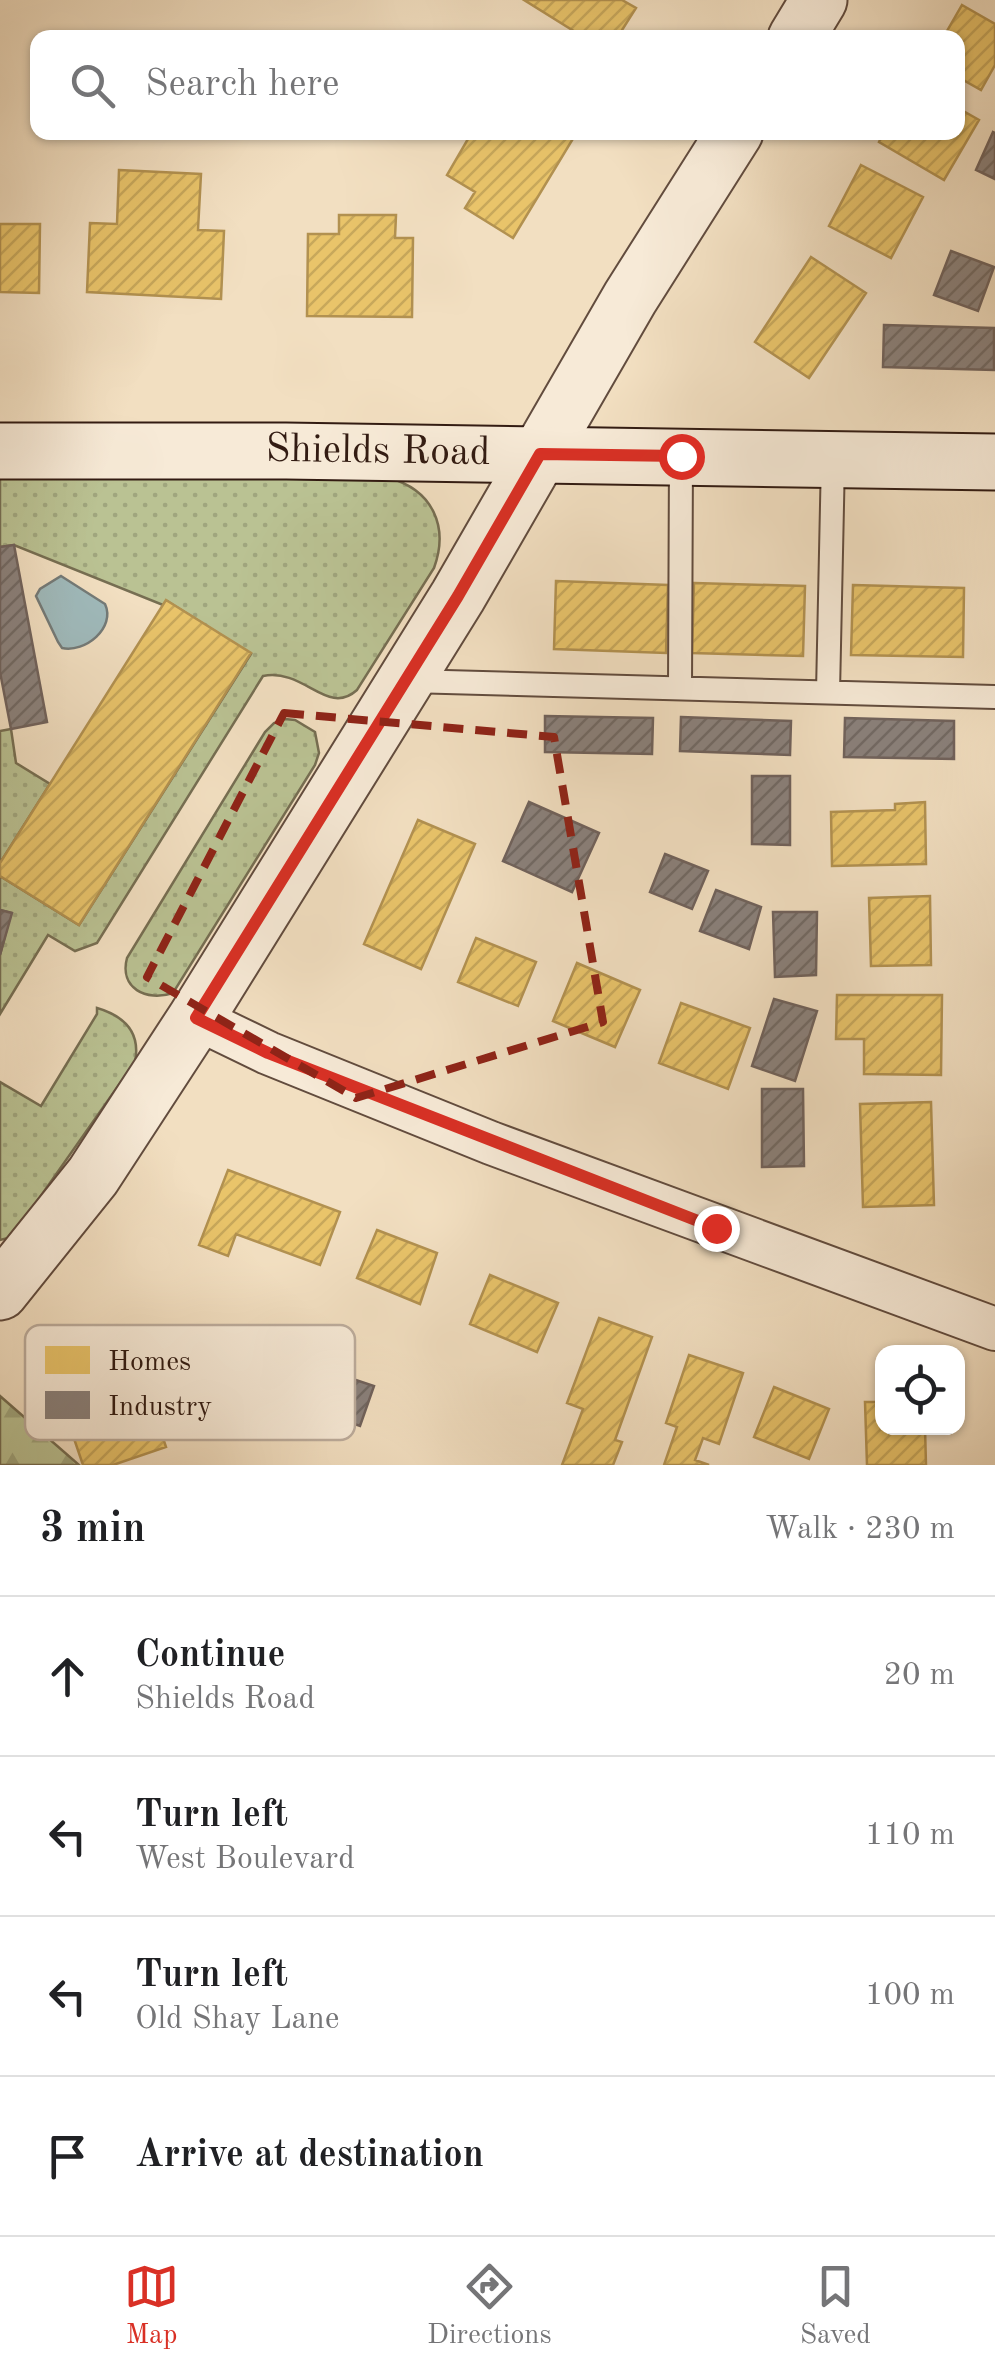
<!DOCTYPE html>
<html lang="en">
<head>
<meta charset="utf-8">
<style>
  body { margin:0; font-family:"Old Standard TT",serif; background:#f2f2f2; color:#202124 }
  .controls { position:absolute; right:30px; bottom:30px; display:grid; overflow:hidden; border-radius:20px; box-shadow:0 2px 8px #0004 }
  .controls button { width:90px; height:90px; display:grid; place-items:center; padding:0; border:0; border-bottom:2px solid #e0e0e0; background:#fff; color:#202124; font:50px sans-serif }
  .stop { position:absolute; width:30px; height:30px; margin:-22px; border:8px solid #d93025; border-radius:50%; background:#fff }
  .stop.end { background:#d93025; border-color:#fff; box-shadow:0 2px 10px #0008 }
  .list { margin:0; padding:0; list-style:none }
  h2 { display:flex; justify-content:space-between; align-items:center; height:130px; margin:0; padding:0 40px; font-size:42px }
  h2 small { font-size:32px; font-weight:400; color:#757577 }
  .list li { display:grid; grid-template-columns:65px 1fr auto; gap:30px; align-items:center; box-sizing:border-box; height:160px; padding:0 40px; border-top:2px solid #e0e0e0 }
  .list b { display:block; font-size:38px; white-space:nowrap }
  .list p { margin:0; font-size:32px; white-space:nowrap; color:#757577 }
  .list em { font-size:32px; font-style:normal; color:#757577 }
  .icon { flex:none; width:55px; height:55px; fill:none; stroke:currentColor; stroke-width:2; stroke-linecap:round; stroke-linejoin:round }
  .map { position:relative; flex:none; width:995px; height:1465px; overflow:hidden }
  .search { position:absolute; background:#fff; box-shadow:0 2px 8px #0004; left:30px; right:30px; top:30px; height:110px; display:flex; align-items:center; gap:25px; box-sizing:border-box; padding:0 35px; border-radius:20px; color:#757577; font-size:38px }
  .sheet { height:770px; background:#fff }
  nav { display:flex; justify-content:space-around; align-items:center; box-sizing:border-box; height:140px; border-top:2px solid #e0e0e0; background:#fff; font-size:28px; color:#757577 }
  nav a { display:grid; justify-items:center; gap:5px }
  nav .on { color:#d93025 }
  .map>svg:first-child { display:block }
  .grass { fill:url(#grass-dots); stroke:#766e52; stroke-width:2.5 }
  .forest { fill:url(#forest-firs); stroke:#766e52; stroke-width:2.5 }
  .water { fill:#9fbabc; stroke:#737a78; stroke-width:2.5 }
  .homes { fill:url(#homes-hatch); stroke:#b29150; stroke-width:2.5 }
  .industry { fill:url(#industry-hatch); stroke:#70625c; stroke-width:2.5 }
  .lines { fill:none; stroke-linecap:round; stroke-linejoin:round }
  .service-casing { stroke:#624c3e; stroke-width:26 }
  .minor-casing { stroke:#624c3e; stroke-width:46 }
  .tertiary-casing { stroke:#624c3e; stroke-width:59 }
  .secondary-casing { stroke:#321b12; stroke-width:59 }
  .service { stroke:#f7ead7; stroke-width:22 }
  .minor { stroke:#f7ead7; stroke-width:42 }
  .tertiary { stroke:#f7ead7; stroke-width:55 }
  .secondary { stroke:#f7ead7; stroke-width:55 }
  .route { stroke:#d93025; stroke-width:12 }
  .marked { fill:none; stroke:#8f2418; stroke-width:8; stroke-dasharray:20 12; stroke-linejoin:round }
  .labels { text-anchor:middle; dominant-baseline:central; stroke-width:10; stroke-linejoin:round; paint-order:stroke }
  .street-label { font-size:40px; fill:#321b12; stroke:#f7ead7 }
  .key { fill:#f7ead7; stroke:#bcac9c; stroke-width:2.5 }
  .key-label { font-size:28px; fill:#321b12 }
</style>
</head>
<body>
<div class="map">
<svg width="995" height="1465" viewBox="0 0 995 1465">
  <defs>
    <pattern id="grass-dots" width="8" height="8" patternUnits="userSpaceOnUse" patternTransform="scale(2.5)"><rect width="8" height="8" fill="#bac293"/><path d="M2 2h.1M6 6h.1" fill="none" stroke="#a0a67e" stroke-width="1.8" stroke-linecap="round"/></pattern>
    <pattern id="forest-firs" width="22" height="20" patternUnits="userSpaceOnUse" patternTransform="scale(2.5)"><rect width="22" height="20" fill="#bac293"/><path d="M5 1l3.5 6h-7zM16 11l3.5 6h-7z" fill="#a0a67e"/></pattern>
    <pattern id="homes-hatch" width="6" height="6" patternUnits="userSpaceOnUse" patternTransform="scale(2.5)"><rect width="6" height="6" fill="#e9c46a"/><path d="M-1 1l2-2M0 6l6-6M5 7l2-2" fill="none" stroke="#c8a85b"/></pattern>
    <pattern id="industry-hatch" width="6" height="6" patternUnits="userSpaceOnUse" patternTransform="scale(2.5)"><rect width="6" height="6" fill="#8a817c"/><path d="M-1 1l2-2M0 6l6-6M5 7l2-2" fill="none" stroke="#716964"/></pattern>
  </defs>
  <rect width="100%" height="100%" fill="#f2dfc1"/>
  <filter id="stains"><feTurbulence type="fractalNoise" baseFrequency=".002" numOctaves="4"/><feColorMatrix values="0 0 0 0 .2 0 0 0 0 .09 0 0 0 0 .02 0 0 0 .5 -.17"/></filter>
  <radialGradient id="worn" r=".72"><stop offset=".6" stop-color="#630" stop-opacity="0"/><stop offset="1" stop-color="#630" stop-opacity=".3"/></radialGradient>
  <path class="grass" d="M0,474L389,478C433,490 449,527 434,568L357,690C327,717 305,668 263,676L97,943L75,951L48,935L0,1014V955L11,913L0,910V876L79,925L251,654L167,601L163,605L14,545L0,547Z
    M285,719L295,720L315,732L319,753L315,765L173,993C146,1002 119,988 127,958L265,732L274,723Z
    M11,729L16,763L50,784L0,863V731Z
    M97,1008C124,1016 141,1032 135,1062L12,1237L0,1240V1082L41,1106L97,1014Z"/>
  <path class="forest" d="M0,1396L79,1465H0Z"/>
  <path class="water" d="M61,576L105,604C116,628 85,653 62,648L58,642L36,596L40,589Z"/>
  <path class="homes" d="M524,0H622L636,8L617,38H585Z
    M962,5L995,24V65L981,90L958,77V38H943Z
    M958,108L979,120L944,180L879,142L884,132H958Z
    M472,132H577L513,238L465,208L475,192L447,175Z
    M861,165L923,197L891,258L829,226Z
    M119,170L201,174L198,230L224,231L221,299L87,292L90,223L117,224Z
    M339,215H396L395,238H413L412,317L307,316L308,234H339Z
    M0,224H40L39,293L0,292Z
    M811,257L866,293L809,378L755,342Z
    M556,581L668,585L666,653L554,649Z
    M694,583L805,586L803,656L692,653Z
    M853,585L964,588L963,657L851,655Z
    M166,600L251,653L79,925L0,876V863Z
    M925,802L926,864L832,866L831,812L895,810V804Z
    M418,820L475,844L421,969L364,944Z
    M930,896L931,965L871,966L869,898Z
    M476,938L536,962L518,1006L458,982Z
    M577,963L640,990L615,1047L553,1021Z
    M837,995H942L941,1075L864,1074V1039H836Z
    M681,1003L750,1028L728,1089L659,1063Z
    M931,1102L934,1205L863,1207L860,1104Z
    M228,1170L340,1212L320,1265L236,1234L228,1256L199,1245Z
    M377,1230L437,1253L420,1304L357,1278Z
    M490,1275L558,1303L537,1352L470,1324Z
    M599,1318L652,1337L615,1440L622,1442L613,1465H562L583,1409L567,1403Z
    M689,1355L743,1373L719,1444L703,1438L695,1460L709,1465H664L677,1427L666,1423Z
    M151,1367L166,1411L155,1414L166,1447L113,1465H83L67,1418L125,1398L118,1378Z
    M774,1387L829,1409L809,1459L754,1437Z
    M865,1402H882V1428H925L926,1465H867Z"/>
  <path class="industry" d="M993,132L995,133V179L976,170Z
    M951,251L994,267L978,311L934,295Z
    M884,325L994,328V370L883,367Z
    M14,545L47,722L11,729L0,672V547Z
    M545,716L653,718L652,754L545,752Z
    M681,717L791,721L790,755L680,751Z
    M845,718L954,721V759L844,757Z
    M752,776H790V845L752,844Z
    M529,802L599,833L572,892L503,861Z
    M665,854L708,871L692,909L650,892Z
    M716,890L761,907L749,949L700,931Z
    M0,910L12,913L0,955Z
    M773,912H817L816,975L775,977Z
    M774,999L817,1011L795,1081L752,1066Z
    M762,1089H803L804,1166L762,1167Z
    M305,1363L374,1386L360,1426L292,1403Z"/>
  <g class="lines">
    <defs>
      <path id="service" d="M409,681L995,697
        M680,688L681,456
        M828,692L833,459"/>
      <path id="minor" d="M196,1018L268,1053L491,1143L995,1329"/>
      <path id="tertiary" d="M796,38L819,0
        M0,1292L93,1176L196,1018L458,596L630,298L735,132"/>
      <g id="secondary">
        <path id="s1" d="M0,451H286L995,462"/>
      </g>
    </defs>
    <use href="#service" class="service-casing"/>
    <use href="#minor" class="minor-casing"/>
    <use href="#tertiary" class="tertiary-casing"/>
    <use href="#secondary" class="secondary-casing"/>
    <use href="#service" class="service"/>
    <use href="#minor" class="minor"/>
    <use href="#tertiary" class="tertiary"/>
    <use href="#secondary" class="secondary"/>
  </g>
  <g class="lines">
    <path class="route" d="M681,456L540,454L458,596L196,1018L268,1053L716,1228"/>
  </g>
  <path class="marked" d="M284,713L554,737L603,1022L356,1098L147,977Z"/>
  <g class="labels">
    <g class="street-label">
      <text stroke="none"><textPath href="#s1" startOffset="378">Shields Road</textPath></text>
    </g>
  </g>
  <rect x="25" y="1325" width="330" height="115" rx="15" class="key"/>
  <rect x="45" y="1346" width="45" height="28" fill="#e9c46a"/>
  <rect x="45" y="1391" width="45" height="28" fill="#8a817c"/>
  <g class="key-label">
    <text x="108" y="1370">Homes</text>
    <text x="108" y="1415">Industry</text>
  </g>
  <rect width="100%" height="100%" filter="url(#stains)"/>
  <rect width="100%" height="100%" fill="url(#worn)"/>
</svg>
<div class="controls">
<button><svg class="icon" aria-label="locate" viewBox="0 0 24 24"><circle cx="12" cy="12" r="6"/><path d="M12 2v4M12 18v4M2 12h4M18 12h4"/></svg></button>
</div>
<div class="stop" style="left:681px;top:456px"></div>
<div class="stop end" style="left:716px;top:1228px"></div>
<div class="search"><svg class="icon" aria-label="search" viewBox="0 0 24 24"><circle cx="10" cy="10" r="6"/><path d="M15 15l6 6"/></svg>Search here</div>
</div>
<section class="sheet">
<h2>3 min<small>Walk · 230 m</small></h2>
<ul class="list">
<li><svg class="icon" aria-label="ahead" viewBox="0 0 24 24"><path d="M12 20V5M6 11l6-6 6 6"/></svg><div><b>Continue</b><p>Shields Road</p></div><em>20 m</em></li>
<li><svg class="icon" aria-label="left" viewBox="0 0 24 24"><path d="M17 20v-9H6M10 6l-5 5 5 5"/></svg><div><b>Turn left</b><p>West Boulevard</p></div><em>110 m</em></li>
<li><svg class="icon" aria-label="left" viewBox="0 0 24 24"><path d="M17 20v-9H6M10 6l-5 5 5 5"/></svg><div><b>Turn left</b><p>Old Shay Lane</p></div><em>100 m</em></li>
<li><svg class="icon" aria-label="arrive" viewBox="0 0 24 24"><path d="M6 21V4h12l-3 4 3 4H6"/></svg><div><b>Arrive at destination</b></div></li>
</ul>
</section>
<nav>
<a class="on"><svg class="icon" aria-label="map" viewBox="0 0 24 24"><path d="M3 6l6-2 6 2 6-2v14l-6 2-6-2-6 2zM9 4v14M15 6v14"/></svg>Map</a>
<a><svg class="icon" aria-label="directions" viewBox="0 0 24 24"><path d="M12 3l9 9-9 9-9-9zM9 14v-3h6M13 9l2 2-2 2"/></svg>Directions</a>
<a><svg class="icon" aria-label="saved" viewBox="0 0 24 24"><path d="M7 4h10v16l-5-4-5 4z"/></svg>Saved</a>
</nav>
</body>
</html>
